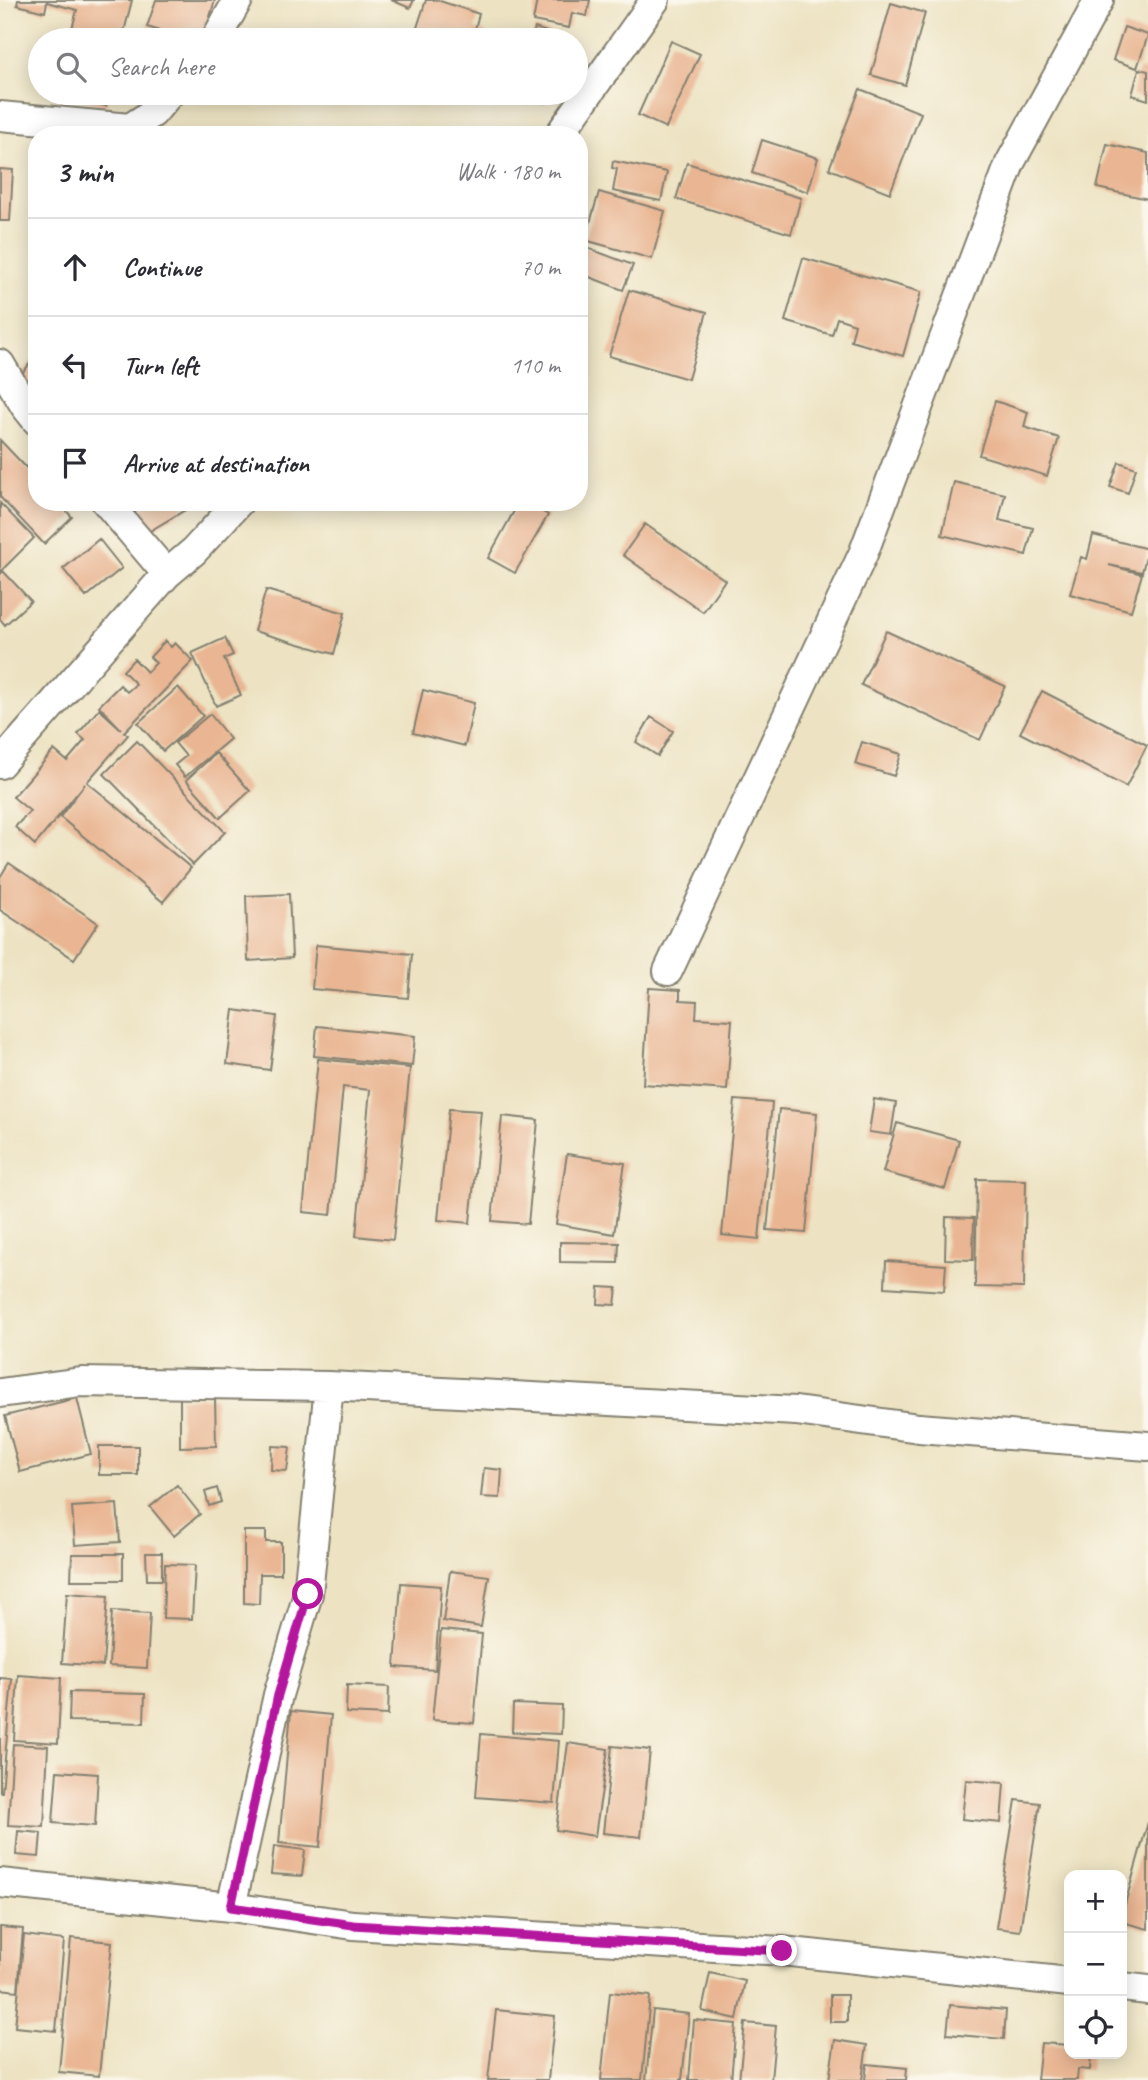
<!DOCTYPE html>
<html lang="en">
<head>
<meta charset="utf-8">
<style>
  body { margin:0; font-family:Caveat,sans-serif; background:#f2f2f3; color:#2b2b33 }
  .controls { position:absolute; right:21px; bottom:21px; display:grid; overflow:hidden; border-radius:14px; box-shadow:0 4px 18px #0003 }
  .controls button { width:63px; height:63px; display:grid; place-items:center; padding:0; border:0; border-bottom:2px solid #e1e1e2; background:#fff; color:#2b2b33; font:35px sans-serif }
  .stop { position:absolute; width:21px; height:21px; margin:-16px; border:5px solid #b5179e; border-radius:50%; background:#fff }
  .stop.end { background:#b5179e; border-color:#fff; box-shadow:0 2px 7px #0008 }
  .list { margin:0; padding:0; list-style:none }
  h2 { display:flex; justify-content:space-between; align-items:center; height:91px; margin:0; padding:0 28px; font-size:30px }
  h2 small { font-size:23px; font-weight:400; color:#7c7c81 }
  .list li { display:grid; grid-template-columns:46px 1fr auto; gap:21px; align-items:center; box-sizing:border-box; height:98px; padding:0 28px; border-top:2px solid #e1e1e2 }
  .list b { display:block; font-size:26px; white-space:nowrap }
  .list em { font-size:23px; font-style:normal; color:#7c7c81 }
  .icon { flex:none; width:38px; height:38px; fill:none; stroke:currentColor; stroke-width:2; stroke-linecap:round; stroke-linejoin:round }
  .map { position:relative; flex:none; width:1148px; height:2080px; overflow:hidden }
  .search { position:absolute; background:#fff; box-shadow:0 4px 18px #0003; left:28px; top:28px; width:560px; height:77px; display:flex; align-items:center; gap:18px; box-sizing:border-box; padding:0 24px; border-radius:38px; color:#7c7c81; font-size:26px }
  .panel { position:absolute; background:#fff; box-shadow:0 4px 18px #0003; left:28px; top:126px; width:560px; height:385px; border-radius:28px }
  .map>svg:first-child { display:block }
  .building { fill:#e9b592 }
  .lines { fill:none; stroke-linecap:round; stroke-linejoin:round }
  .street-casing { stroke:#848070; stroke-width:32 }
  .street { stroke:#fff; stroke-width:28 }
  .route { stroke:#b5179e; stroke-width:9 }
</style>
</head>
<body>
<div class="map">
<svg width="1148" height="2080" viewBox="0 0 1148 2080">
  <rect width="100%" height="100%" fill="#fbf7ec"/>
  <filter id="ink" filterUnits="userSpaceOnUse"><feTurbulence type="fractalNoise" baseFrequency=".0143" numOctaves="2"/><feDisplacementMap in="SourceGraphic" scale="14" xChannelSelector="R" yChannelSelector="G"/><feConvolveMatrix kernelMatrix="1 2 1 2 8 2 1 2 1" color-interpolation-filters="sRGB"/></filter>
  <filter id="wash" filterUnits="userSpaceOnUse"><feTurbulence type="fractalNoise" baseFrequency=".00686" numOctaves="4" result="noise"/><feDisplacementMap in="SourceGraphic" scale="28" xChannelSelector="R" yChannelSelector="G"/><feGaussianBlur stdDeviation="1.57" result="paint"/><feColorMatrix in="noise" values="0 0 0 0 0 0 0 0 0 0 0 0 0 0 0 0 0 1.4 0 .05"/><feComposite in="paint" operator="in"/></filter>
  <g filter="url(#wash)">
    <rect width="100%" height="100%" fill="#ede3c3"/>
    <g id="blocks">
      <path class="building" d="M18,0H132L122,40H69L77,10L47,2L45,12L17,5Z
        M156,0H215L203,40H191L147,27Z
        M391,0H414L410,8Z
        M426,0H437L479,14L475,29L486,32L483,40H413Z
        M537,0H590L587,16L572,13L569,28L533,21Z
        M891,3L925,13L905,85L871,75Z
        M1124,27L1148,35L1137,68L1113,60Z
        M535,28L566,38L565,40H531Z
        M671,41L700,54L666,128L638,115Z
        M1139,69L1148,71V100L1132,95Z
        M860,89L921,113L890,193L829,169Z
        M57,93H109L106,106Z
        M514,93H548L545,103Z
        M762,140L818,158L808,192L752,173Z
        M1107,144L1148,153V199L1097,188Z
        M613,161L667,172L661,201L613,191L617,169L612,168Z
        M687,163L801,198L791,234L676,199Z
        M0,169L13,170L10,221H0Z
        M599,192L665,211L652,259L585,240Z
        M579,245L633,265L623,290L579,273Z
        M803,258L921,292L903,356L851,341L855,324L837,318L832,335L785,321Z
        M629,290L707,312L688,379L609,356Z
        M37,354V394L18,379Z
        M995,401L1028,412L1024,427L1059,438L1047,476L979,455Z
        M0,440L37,479V502H58L72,517L44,544L0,497Z
        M1119,462L1136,468L1128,493L1110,487Z
        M954,482L1005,494L999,520L1033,528L1026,555L942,535Z
        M151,502H181L185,510L143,535L131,514Z
        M519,502H526L548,515L515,573L488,558Z
        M0,503L34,538L0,572Z
        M645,524L725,580L703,612L623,555Z
        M1093,535L1148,549L1142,572L1109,565L1142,574L1131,611L1070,594L1081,557L1087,559Z
        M99,539L122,568L86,597L63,569Z
        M3,571L31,601L5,625L0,619V575Z
        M266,590L345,613L334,654L254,631Z
        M886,631L1005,686L980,740L861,685Z
        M225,638L233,655L224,659L241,695L216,706L192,653Z
        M165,641L171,647L175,643L193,661L124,732L128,735L87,782L191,868L163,902L60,817L85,784L35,845L15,827L30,811L13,797L54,750L67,761L85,740L78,734L99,709L121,729L99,706L120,685L127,692L136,684L123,671L134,659L147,672L156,663L150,657Z
        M178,687L203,716L163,751L138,723Z
        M423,690L474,703L465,746L413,733Z
        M1042,691L1147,745L1126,787L1020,733Z
        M210,714L230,739L185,777L175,765L186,756L175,743Z
        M651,717L673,731L658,756L636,742Z
        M137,741L225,832L193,865L104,774Z
        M862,742L901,754L894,776L855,764Z
        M216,753L250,791L220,818L186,780Z
        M9,863L98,923L74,959L0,910V877Z
        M289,894L292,958L248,961L246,896Z
        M316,945L412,954L408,998L312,989Z
        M649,988L680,990V1000L697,1001L696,1018L732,1020L727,1090L643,1084Z
        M234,1010L277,1016L270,1070L227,1064Z
        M317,1026L415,1036L412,1066L314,1056Z
        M318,1059L410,1068L393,1240L356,1236L370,1090L343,1087L331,1215L303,1212Z
        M874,1099L896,1103L891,1135L869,1132Z
        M735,1100L772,1103L759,1239L722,1235Z
        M449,1109L481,1111L470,1223L438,1220Z
        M779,1109L817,1113L806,1233L767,1230Z
        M502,1116L538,1120L528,1224L492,1221Z
        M897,1123L959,1140L945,1189L883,1172Z
        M567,1154L625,1163L614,1234L556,1224Z
        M977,1179L1026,1180L1024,1288L975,1287Z
        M946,1217L974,1218L973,1260L945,1259Z
        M560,1242L619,1243L618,1263L560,1262Z
        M886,1261L946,1265L944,1291L885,1287Z
        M599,1287L617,1288L615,1305L598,1304Z
        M215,1397L216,1446L180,1447V1398Z
        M77,1398L91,1454L20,1472L5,1416Z
        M99,1446H138V1475H99Z
        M272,1446L290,1447L287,1471L271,1470Z
        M484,1468L502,1470L500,1498L481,1497Z
        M177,1485L200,1514L174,1536L150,1507Z
        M217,1488L221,1502L209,1506L205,1492Z
        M117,1504L120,1542L75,1545L72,1507Z
        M244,1531H266V1542H281V1574H260L259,1604L244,1603Z
        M146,1553H162V1580H147Z
        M72,1554H123V1580H71Z
        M165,1564L195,1565L192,1619L163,1618Z
        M450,1571L489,1576L481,1627L443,1621Z
        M401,1583L441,1586L435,1670L395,1667Z
        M67,1593L108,1596L103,1666L62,1663Z
        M112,1611L150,1613L147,1668L109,1666Z
        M441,1630L482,1634L474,1723L432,1720Z
        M18,1675L61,1678L58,1743L14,1740Z
        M0,1678L12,1679L2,1792H0Z
        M347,1685L389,1687L388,1715L346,1713Z
        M70,1692L145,1694L144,1723L69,1721Z
        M513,1704L562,1706L561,1734L512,1732Z
        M291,1711L331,1715L320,1847L279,1843Z
        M481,1734L559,1741L554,1803L476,1797Z
        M568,1743L608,1749L595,1836L556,1830Z
        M13,1744L48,1746L44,1827L8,1825Z
        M612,1746L650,1750L641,1837L603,1833Z
        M57,1771L98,1774L95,1826L53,1823Z
        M966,1780L1004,1783L1001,1823L962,1819Z
        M1016,1800L1040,1803L1020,1931L996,1928Z
        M1148,1822V1929L1122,1922V1915Z
        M18,1831L41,1833L39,1857L16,1855Z
        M274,1846L305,1850L302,1876L271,1874Z
        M0,1927L23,1929L18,1991L0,1989Z
        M24,1935L64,1940L56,2031L15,2027Z
        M71,1938L112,1942L99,2076L59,2072Z
        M710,1973L745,1981L737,2019L702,2011Z
        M610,1992L650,1996L642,2080H601Z
        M830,1995H847V2022H830Z
        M950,2005L1006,2010L1004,2039L947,2034Z
        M496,2010L555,2016L548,2080H488Z
        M653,2010L689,2014L682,2080H646Z
        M694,2020L736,2024L731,2080H689Z
        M745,2023L776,2026L771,2080H739Z
        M835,2040L867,2045L862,2080H829Z
        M1041,2043L1069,2045V2054H1091L1090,2070L1078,2069L1077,2080H1037Z
        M867,2064L907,2068L906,2080H865Z"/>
    </g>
  </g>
  <g filter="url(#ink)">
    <use href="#blocks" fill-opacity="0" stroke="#848070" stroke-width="2"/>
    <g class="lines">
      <defs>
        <path id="street" d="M215,40L238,0
          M0,116L130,128L153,113L170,93
          M559,135L655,0
          M0,364L25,406L37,421
          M106,502L167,574
          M0,764L167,574L194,551L239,502
          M668,971L863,554L1010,163L1099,0
          M0,1393L81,1382L329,1386L796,1411L919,1428L1148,1446
          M0,1883L231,1907L353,1925L782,1951L1069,1982
          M231,1907L278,1695L308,1594L329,1386
          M1122,1987L1148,1990"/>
      </defs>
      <use href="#street" class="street-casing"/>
      <use href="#street" class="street"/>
    </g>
  </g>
  <g class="lines" filter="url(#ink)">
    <path class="route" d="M308,1594L278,1695L231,1907L353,1925L782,1951"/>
  </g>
</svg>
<div class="controls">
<button>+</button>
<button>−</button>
<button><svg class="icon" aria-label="locate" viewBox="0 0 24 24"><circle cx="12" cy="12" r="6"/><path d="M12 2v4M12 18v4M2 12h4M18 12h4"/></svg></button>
</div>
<div class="stop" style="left:308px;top:1594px"></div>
<div class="stop end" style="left:782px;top:1951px"></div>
<div class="search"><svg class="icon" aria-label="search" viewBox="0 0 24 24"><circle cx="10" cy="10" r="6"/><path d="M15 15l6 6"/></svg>Search here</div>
<section class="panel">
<h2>3 min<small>Walk · 180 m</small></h2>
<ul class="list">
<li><svg class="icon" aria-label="ahead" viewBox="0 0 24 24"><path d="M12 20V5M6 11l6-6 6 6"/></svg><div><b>Continue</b></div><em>70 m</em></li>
<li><svg class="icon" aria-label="left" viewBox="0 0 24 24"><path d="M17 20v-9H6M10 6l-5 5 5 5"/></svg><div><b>Turn left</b></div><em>110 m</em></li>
<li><svg class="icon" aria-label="arrive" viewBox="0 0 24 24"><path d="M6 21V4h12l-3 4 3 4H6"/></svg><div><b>Arrive at destination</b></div></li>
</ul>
</section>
</div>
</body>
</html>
